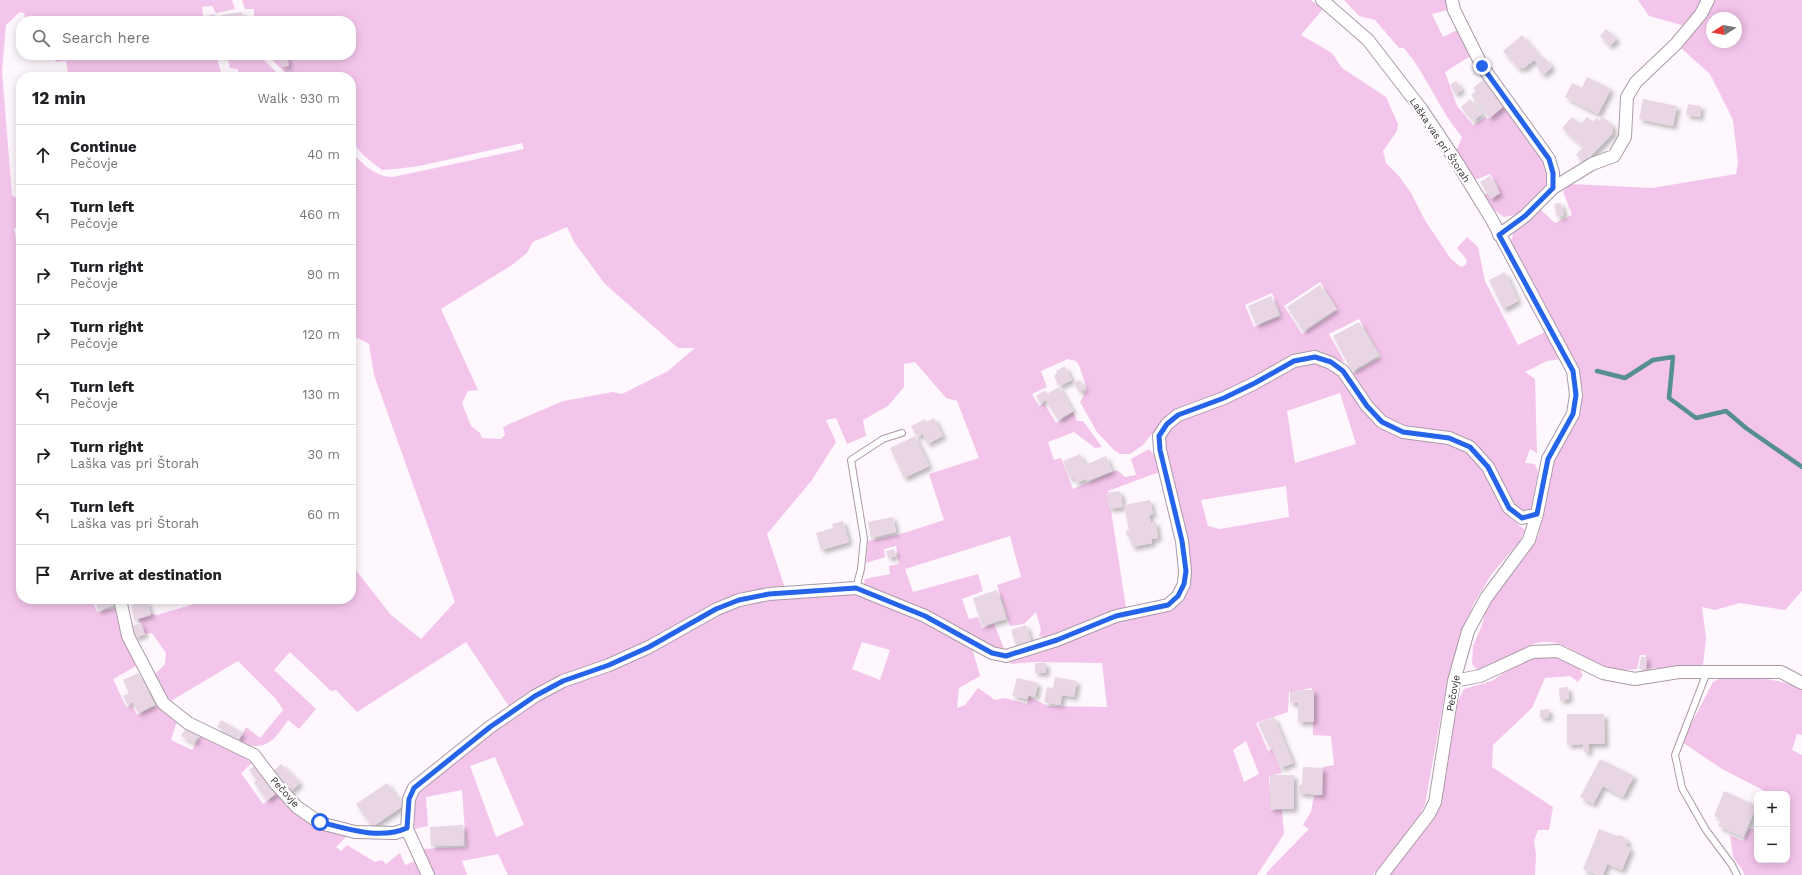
<!DOCTYPE html>
<html lang="en">
<head>
<meta charset="utf-8">
<style>
  body { margin:0; font-family:"Work Sans",sans-serif; background:#f2f2f2; color:#202124 }
  .controls { position:absolute; right:12px; bottom:12px; display:grid; overflow:hidden; border-radius:8px; box-shadow:0 2px 10px #0003 }
  .controls button { width:36px; height:36px; display:grid; place-items:center; padding:0; border:0; border-bottom:1px solid #e0e0e0; background:#fff; color:#202124; font:20px sans-serif }
  .compass { position:absolute; left:1706px; top:12px; width:36px; height:36px; border-radius:50%; background:#fff; box-shadow:0 2px 10px #0003; rotate:259deg }
  .stop { position:absolute; width:12px; height:12px; margin:-9px; border:3px solid #2563eb; border-radius:50%; background:#fff }
  .stop.end { background:#2563eb; border-color:#fff; box-shadow:0 1px 4px #0008 }
  .list { margin:0; padding:0; list-style:none }
  h2 { display:flex; justify-content:space-between; align-items:center; height:52px; margin:0; padding:0 16px; font-size:17px }
  h2 small { font-size:13px; font-weight:400; color:#757577 }
  .list li { display:grid; grid-template-columns:26px 1fr auto; gap:12px; align-items:center; box-sizing:border-box; height:60px; padding:0 16px; border-top:1px solid #e0e0e0 }
  .list b { display:block; font-size:15px; white-space:nowrap }
  .list p { margin:0; font-size:13px; white-space:nowrap; color:#757577 }
  .list em { font-size:13px; font-style:normal; color:#757577 }
  .icon { flex:none; width:22px; height:22px; fill:none; stroke:currentColor; stroke-width:2; stroke-linecap:round; stroke-linejoin:round }
  .map { position:relative; flex:none; width:1802px; height:875px; overflow:hidden }
  .search { position:absolute; background:#fff; box-shadow:0 2px 10px #0003; left:16px; top:16px; width:340px; height:44px; display:flex; align-items:center; gap:10px; box-sizing:border-box; padding:0 14px; border-radius:16px; color:#757577; font-size:15px }
  .panel { position:absolute; background:#fff; box-shadow:0 2px 10px #0003; left:16px; top:72px; width:340px; height:532px; border-radius:16px }
  .map>svg:first-child { display:block }
  .green { fill:#f4c5eb; fill-rule:evenodd }
  .lines { fill:none; stroke-linecap:round; stroke-linejoin:round }
  .stream { stroke:#558f8f; stroke-width:4.5 }
  .building { fill:#e8d6e4; filter:url(#shadow) }
  .service-casing { stroke:#ab9aa7; stroke-width:8 }
  .minor-casing { stroke:#ab9aa7; stroke-width:14 }
  .service { stroke:#fff; stroke-width:6 }
  .minor { stroke:#fff; stroke-width:12 }
  .route { stroke:#2563eb; stroke-width:5 }
  .labels { text-anchor:middle; dominant-baseline:central; stroke-width:4; stroke-linejoin:round; paint-order:stroke }
  .street-label { font-size:10px; fill:#332c32; stroke:#fff }
</style>
</head>
<body>
<div class="map">
<svg width="1802" height="875" viewBox="0 0 1802 875">
  <defs>
    <filter id="shadow"><feDropShadow dx="3.5" dy="3.5" stdDeviation="2" flood-color="#0004"/></filter>
  </defs>
  <rect width="100%" height="100%" fill="#fef7fd"/>
  <path class="green" d="M0,0H232L235,9L216,13L212,6L202,7L204,21H26L24,13L20,12L6,25L2,71L12,195L21,202V227L14,228L21,268V599H92L97,612L117,608L138,665L113,679L126,707L132,705L137,715L159,704L178,718L171,740L192,750L201,735L238,753L252,763L241,773L263,804L278,793L348,835L336,847L341,851L347,845L375,862L382,860L386,864L400,853L405,865L418,860L423,875H0Z
    M242,0H1311L1323,9L1301,35L1332,53L1342,68L1386,97L1398,124L1397,131L1383,151L1386,163L1399,176L1411,193L1426,222L1451,259L1461,267L1466,265L1467,260L1457,248L1467,237L1478,247L1485,281L1518,345L1545,332L1561,359L1547,361L1525,372L1535,379L1537,453L1530,449L1525,463L1535,464L1538,472L1531,509L1523,511L1517,507L1480,452L1407,429L1385,419L1376,411L1351,374L1381,357L1359,319L1329,334L1344,361L1341,362L1322,353L1309,352L1246,383L1164,419L1143,445L1130,454H1120L1114,450L1097,432L1080,402L1087,389L1079,365L1076,361L1068,359L1041,371L1047,387L1032,394L1039,406L1044,403L1056,423L1073,412L1077,421H1083L1102,447L1095,448L1074,432L1048,442L1054,460L1061,458L1073,489L1117,470L1125,477L1136,475L1131,459L1149,449L1159,460L1162,471L1108,491L1126,608L1045,638L1039,636L1041,630L1036,612L1024,624L1010,626L997,585L1021,577L1010,536L905,569L913,592L978,574L983,591L962,599L969,619L978,617L982,628L994,624L1004,648L1000,650L864,585L865,579L890,574L889,566L899,564L896,546L884,549L885,557L866,563L868,541L901,534L944,520L929,474L979,458L957,401L946,398L915,362L904,364V387L888,406L863,420L866,436L847,444L836,418L826,420L836,442L812,480L767,534L785,588L663,636L510,708L466,642L357,712L336,690L331,691L290,652L274,670L316,709L299,729L288,720C273,742 267,751 238,743L246,727L260,738L283,710L276,699L238,661L169,702L153,676L165,664L166,653L152,633L143,634L138,617L151,614L157,615L211,599H351V564L391,615L421,639L455,602L374,375L369,344L358,338L351,339V152C363,164 375,177 393,177L524,149L522,143L419,166L396,169L382,170L364,156L351,140V77H290L267,55H351V21H254V9H245ZM567,227L574,242L605,284L678,348H695L668,371L622,394L613,392L563,401L507,425L503,428L505,435L501,439L482,438L480,433L471,426L462,403L468,391L478,390L441,309L512,265L527,253L533,242ZM1320,282L1338,310L1302,334L1284,306ZM1272,293L1281,316L1254,327L1245,305Z
    M1344,0H1450L1452,9L1432,14L1443,37L1459,29L1472,55L1445,72L1457,106L1473,125L1485,117L1488,119L1506,104C1521,124 1556,158 1547,186C1546,191 1539,196 1535,199C1525,210 1519,215 1504,217L1493,209L1484,195L1498,187L1490,174L1475,180L1456,152L1462,137C1439,110 1427,75 1404,48H1399L1375,20L1359,16Z
    M1638,0H1702L1685,26L1649,16Z
    M1714,0H1802V591L1785,610L1740,603L1715,610L1702,607L1706,638L1703,665L1645,669L1646,655H1640L1637,669C1628,670 1618,671 1609,669C1585,664 1569,639 1541,642C1517,646 1501,670 1477,670L1472,664L1473,646L1482,625L1488,599L1530,550L1539,534L1552,460L1579,412L1583,392L1579,370L1515,253L1511,241L1514,231L1540,209L1555,223L1572,215L1563,191L1571,184L1652,188L1736,174L1738,163L1733,120L1710,74L1681,48L1705,19ZM1712,18H1736V42H1712Z
    M45,55H208L209,59L217,58L222,77H69L66,61L56,62L55,58L49,61Z
    M259,55L281,77H239L238,69L230,68L227,56Z
    M1317,362L1334,370L1344,380L1379,424L1453,443L1468,452L1477,460L1489,477L1508,516L1525,530L1519,542L1491,575L1474,603L1460,636L1446,688L1425,804L1416,824L1373,875H1266L1268,871L1309,829L1303,825L1311,812L1314,796L1322,795L1323,767L1334,765L1331,736L1313,735L1312,688L1289,692L1288,712L1256,723L1268,751L1273,749L1282,773L1269,776L1271,810H1282L1284,834L1257,875H508L498,854L462,861L467,875H431L421,849L466,847L462,790L426,797L428,826L415,829L411,814L417,789L543,694L712,614L751,599L858,593L908,613L972,648L980,676L959,688L957,708L965,705L978,688L995,700L1005,698L1027,704L1029,697L1048,706L1107,707L1102,663L1035,662L1010,664L1012,659L1100,625L1167,610L1190,576L1189,547L1164,441L1169,428L1176,421L1288,368ZM1340,393L1356,444L1295,463L1287,411ZM1286,486L1289,517L1220,529L1208,526L1201,500ZM862,642L890,650L880,680L852,669ZM1246,741L1259,774L1244,782L1233,750ZM495,757L524,825L496,837L470,766Z
    M1553,653L1577,664L1583,675L1578,682L1570,676L1545,678L1532,708L1493,745L1492,767L1553,807L1549,830H1538L1534,841L1536,854L1535,875H1388L1438,810L1458,701L1464,689L1492,681L1521,661L1533,656Z
    M1743,677C1764,679 1783,679 1802,690V735L1797,734L1792,750L1802,755V875H1744L1743,871L1733,857L1730,835L1743,841L1749,829L1757,828V860H1787V794H1764L1763,790L1722,769L1682,742L1713,682L1721,678Z"/>
  <g class="lines">
    <path class="stream" d="M1597,371L1625,378L1653,360L1673,357L1669,398L1696,418L1726,411L1746,428L1802,467"/>
  </g>
  <path class="building" d="M242,12L244,21H222L221,15Z
    M214,14L216,21H207L206,16Z
    M1606,29L1617,39L1610,46L1600,36Z
    M1522,35L1543,60L1545,58L1552,67L1543,75L1536,66L1538,64L1534,60L1523,69L1521,67L1519,69L1503,51Z
    M287,56L289,66L282,67L280,57Z
    M1587,77L1611,89L1598,114L1565,97L1572,83L1582,88Z
    M1485,78L1506,104L1490,118L1471,95L1476,91L1473,88Z
    M1456,81L1462,90L1455,94L1450,85Z
    M1470,99L1482,114L1473,121L1461,107Z
    M1643,99L1677,106L1673,126L1639,119Z
    M1688,104L1701,106L1700,117L1686,115Z
    M1572,117L1581,124L1587,117L1593,122L1597,118L1599,121L1603,117L1613,126V133L1584,163L1576,155L1583,147L1562,128Z
    M21,157V171H20L18,158Z
    M1490,176L1500,193L1491,199L1480,182Z
    M1561,203L1564,215L1557,217L1554,204Z
    M1505,272L1518,301L1503,309L1489,280Z
    M1320,285L1336,309L1303,331L1287,307Z
    M1271,296L1279,315L1256,325L1248,306Z
    M1359,322L1378,356L1352,371L1333,336Z
    M1065,366L1072,380L1059,386L1054,376L1057,373L1056,371Z
    M1080,380L1085,389L1079,392L1074,383Z
    M1059,387L1073,411L1058,420L1046,400L1040,403L1036,396L1045,390L1047,394Z
    M934,418L943,436L927,444L923,434L917,437L911,426L925,419L926,422Z
    M915,436L929,466L904,478L890,448Z
    M1080,454L1085,465L1106,456L1112,471L1087,481L1086,479L1076,483L1074,477L1070,479L1063,461Z
    M1120,491L1123,507L1109,509L1106,493Z
    M1150,500L1153,514L1149,515L1151,523L1156,522L1158,538L1152,539V543L1132,547L1129,536H1127L1126,530H1129L1124,505Z
    M893,517L896,532L871,538L868,522Z
    M843,521L849,542L821,550L816,533L833,528L832,524Z
    M894,549L896,556L888,558L886,551Z
    M997,590L1006,619L982,626L973,598Z
    M95,599H112L114,605L98,611Z
    M147,601L151,615L134,620L131,605Z
    M141,623L145,634L135,638L131,626Z
    M1026,625L1031,641L1016,646L1011,630Z
    M1641,657H1647L1646,669H1639Z
    M1035,663H1046V673H1035Z
    M138,673L142,680L147,677L152,688L148,691L154,705L138,713L133,702L127,704L123,696L129,693L123,680Z
    M1055,677L1077,681L1074,697L1062,695L1060,705L1044,702L1047,687L1053,688Z
    M1017,678L1038,683L1035,697L1028,695L1027,699L1012,696Z
    M1568,687L1569,699L1560,701L1559,688Z
    M1298,690H1314V722H1298V703H1290V691H1298Z
    M1549,709V718H1540V710Z
    M1567,714H1604L1605,744H1589V752H1584L1583,744L1567,745Z
    M1274,717L1293,763L1280,768L1272,749H1270L1258,723Z
    M221,720L243,733L238,740L217,727Z
    M186,728L198,735L194,743L181,736Z
    M1600,759L1634,776L1623,797L1603,786L1593,804L1580,797Z
    M257,764L278,792L267,800L254,783L257,780L249,770Z
    M281,764L300,783L290,792L271,773Z
    M1303,767L1323,768L1322,795L1298,793L1299,785H1302Z
    M1270,775H1294V809H1270Z
    M387,783L403,806L372,827L356,804Z
    M1724,791L1757,806L1743,837L1718,826L1721,819L1714,816Z
    M463,825L464,845L431,846L430,827Z
    M1599,829L1616,836L1620,835L1624,837L1628,842L1626,846L1631,848L1622,870L1607,864L1603,875H1597L1583,869Z"/>
  <g class="lines">
    <defs>
      <path id="service" d="M856,588L861,569L864,539L851,460L883,439L902,433
        M1707,672L1675,755L1682,788L1706,830L1732,865L1737,875"/>
      <path id="minor" d="M1322,0L1368,40L1422,110L1458,164L1491,218L1573,371L1576,395L1573,414L1548,459L1537,514L1529,540L1486,598L1468,631L1454,681L1435,802L1429,814L1382,875
        M1452,0L1454,10L1482,66L1549,159L1553,173V188
        M1499,235L1525,216L1553,188L1592,164L1614,156L1625,137L1627,97L1636,82L1676,44L1701,14L1708,0
        M120,599L128,636L163,703L188,723L254,755L276,784L297,807L320,823L355,832L395,833L407,829L409,799L414,788L490,727L535,696L563,681L609,665L649,647L717,609L739,600L769,594L856,588L925,616L992,653L1006,656L1057,640L1116,616L1168,605L1178,596L1184,584L1185,571L1182,541L1160,450L1159,436L1167,424L1178,415L1224,398L1255,383L1294,361L1315,357L1331,363L1343,371L1367,406L1382,422L1403,432L1449,438L1470,447L1488,467L1509,508L1522,518L1537,514
        M1454,681L1480,676L1532,652L1558,651L1603,673L1635,679L1679,672H1781L1802,683
        M407,829L428,875"/>
    </defs>
    <use href="#service" class="service-casing"/>
    <use href="#minor" class="minor-casing"/>
    <use href="#service" class="service"/>
    <use href="#minor" class="minor"/>
  </g>
  <g class="lines">
    <path class="route" d="M320,822C347,829 380,840 407,828L409,799L414,788L490,727L535,696L563,681L609,665L649,647L716,609L739,600L769,594L856,588L925,616L992,653L1006,656L1057,640L1116,616L1168,605L1178,596L1184,584L1186,571L1182,541L1160,450L1159,436L1167,424L1178,415L1224,398L1255,383L1294,361L1315,357L1331,362L1343,371L1367,406L1382,422L1403,432L1449,438L1470,447L1488,467L1509,508L1522,518L1537,514L1548,459L1573,414L1576,395L1573,371L1499,235L1525,216L1553,188V173L1549,159L1482,66"/>
  </g>
  <g class="labels">
    <g class="street-label">
      <text transform="translate(1440 140) rotate(56)">Laška vas pri Štorah</text>
      <text transform="translate(1453 693) rotate(-79)">Pečovje</text>
      <text transform="translate(285 792) rotate(48)">Pečovje</text>
    </g>
  </g>
</svg>
<div class="controls">
<button>+</button>
<button>−</button>
</div>
<svg class="compass" viewBox="-18 -18 36 36"><path d="M0-13l5 13h-10z" fill="#e53935"/><path d="M0 13l5-13h-10z" fill="#757577"/></svg>
<div class="stop" style="left:320px;top:822px"></div>
<div class="stop end" style="left:1482px;top:66px"></div>
<div class="search"><svg class="icon" aria-label="search" viewBox="0 0 24 24"><circle cx="10" cy="10" r="6"/><path d="M15 15l6 6"/></svg>Search here</div>
<section class="panel">
<h2>12 min<small>Walk · 930 m</small></h2>
<ul class="list">
<li><svg class="icon" aria-label="ahead" viewBox="0 0 24 24"><path d="M12 20V5M6 11l6-6 6 6"/></svg><div><b>Continue</b><p>Pečovje</p></div><em>40 m</em></li>
<li><svg class="icon" aria-label="left" viewBox="0 0 24 24"><path d="M17 20v-9H6M10 6l-5 5 5 5"/></svg><div><b>Turn left</b><p>Pečovje</p></div><em>460 m</em></li>
<li><svg class="icon" aria-label="right" viewBox="0 0 24 24"><path d="M7 20v-9h11M14 6l5 5-5 5"/></svg><div><b>Turn right</b><p>Pečovje</p></div><em>90 m</em></li>
<li><svg class="icon" aria-label="right" viewBox="0 0 24 24"><path d="M7 20v-9h11M14 6l5 5-5 5"/></svg><div><b>Turn right</b><p>Pečovje</p></div><em>120 m</em></li>
<li><svg class="icon" aria-label="left" viewBox="0 0 24 24"><path d="M17 20v-9H6M10 6l-5 5 5 5"/></svg><div><b>Turn left</b><p>Pečovje</p></div><em>130 m</em></li>
<li><svg class="icon" aria-label="right" viewBox="0 0 24 24"><path d="M7 20v-9h11M14 6l5 5-5 5"/></svg><div><b>Turn right</b><p>Laška vas pri Štorah</p></div><em>30 m</em></li>
<li><svg class="icon" aria-label="left" viewBox="0 0 24 24"><path d="M17 20v-9H6M10 6l-5 5 5 5"/></svg><div><b>Turn left</b><p>Laška vas pri Štorah</p></div><em>60 m</em></li>
<li><svg class="icon" aria-label="arrive" viewBox="0 0 24 24"><path d="M6 21V4h12l-3 4 3 4H6"/></svg><div><b>Arrive at destination</b></div></li>
</ul>
</section>
</div>
</body>
</html>
